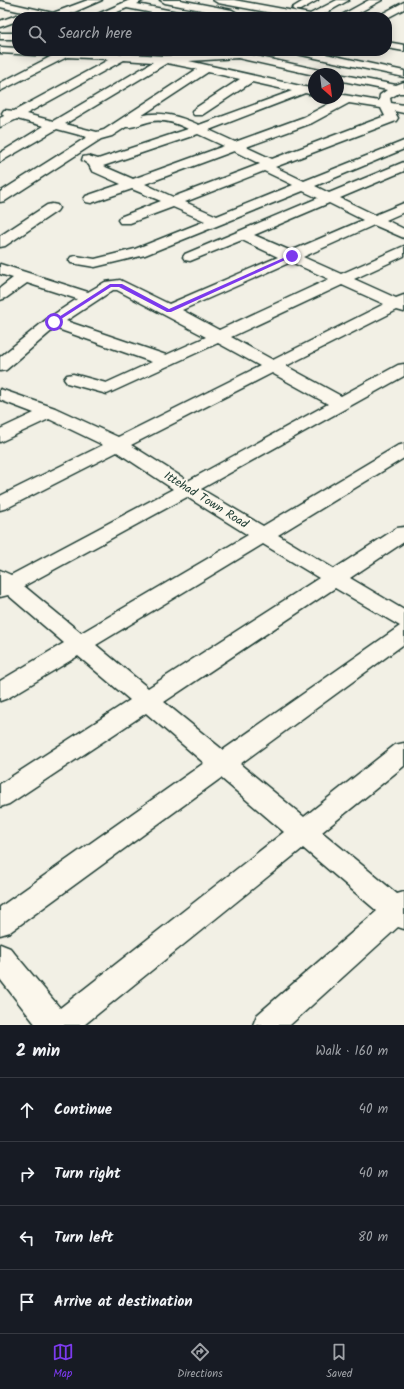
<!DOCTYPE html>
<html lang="en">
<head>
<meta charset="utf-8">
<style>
  body { margin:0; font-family:Kalam,sans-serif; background:#242831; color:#f1f3f6 }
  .compass { position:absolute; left:308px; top:68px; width:36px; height:36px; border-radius:50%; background:#171b24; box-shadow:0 2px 10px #0003; rotate:152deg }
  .stop { position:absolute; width:12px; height:12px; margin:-9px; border:3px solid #7c3aed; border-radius:50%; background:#fff }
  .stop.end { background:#7c3aed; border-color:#fff; box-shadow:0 1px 4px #0008 }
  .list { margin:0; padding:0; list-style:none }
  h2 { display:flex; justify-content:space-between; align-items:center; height:52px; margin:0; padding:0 16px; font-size:17px }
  h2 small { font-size:13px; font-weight:400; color:#9ea1a6 }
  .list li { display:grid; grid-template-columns:26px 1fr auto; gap:12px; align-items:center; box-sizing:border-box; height:64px; padding:0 16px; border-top:1px solid #363941 }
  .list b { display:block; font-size:15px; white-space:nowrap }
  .list em { font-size:13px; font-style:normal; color:#9ea1a6 }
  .icon { flex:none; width:22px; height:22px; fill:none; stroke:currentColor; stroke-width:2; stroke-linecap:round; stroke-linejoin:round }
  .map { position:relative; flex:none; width:404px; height:1025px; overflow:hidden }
  .search { position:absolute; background:#171b24; box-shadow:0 2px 10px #0003; left:12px; right:12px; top:12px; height:44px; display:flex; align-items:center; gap:10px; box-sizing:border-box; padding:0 14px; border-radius:16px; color:#9ea1a6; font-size:15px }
  .sheet { height:308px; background:#171b24 }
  nav { display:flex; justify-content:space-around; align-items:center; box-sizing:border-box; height:56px; border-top:1px solid #363941; background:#171b24; font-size:11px; color:#9ea1a6 }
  nav a { display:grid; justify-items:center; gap:2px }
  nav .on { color:#7c3aed }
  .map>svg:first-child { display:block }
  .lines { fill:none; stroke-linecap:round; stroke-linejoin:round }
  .minor-casing { stroke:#1f3d34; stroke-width:3 }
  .minor { fill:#fbf7ec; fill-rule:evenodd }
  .route { fill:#7c3aed }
  .labels { text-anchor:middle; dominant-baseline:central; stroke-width:4; stroke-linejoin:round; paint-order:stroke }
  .street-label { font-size:12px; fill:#1f3d34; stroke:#fbf7ec }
</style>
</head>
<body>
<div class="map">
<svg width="404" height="1025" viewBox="0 0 404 1025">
  <rect width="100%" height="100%" fill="#f2f0e5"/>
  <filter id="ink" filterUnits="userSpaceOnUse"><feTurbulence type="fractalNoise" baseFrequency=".025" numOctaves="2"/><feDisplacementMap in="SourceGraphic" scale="8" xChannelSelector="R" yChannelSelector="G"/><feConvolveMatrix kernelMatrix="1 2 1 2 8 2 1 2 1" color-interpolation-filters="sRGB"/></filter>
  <g filter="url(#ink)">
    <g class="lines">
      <defs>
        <path id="minor" d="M88,0H102L63,17H45L0,7V1L53,13Z
          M130,0H144L137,4L183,13L188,16L173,17L127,8L105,17H91Z
          M160,0H180L232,10L237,13L232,16L165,3Z
          M213,0H234L310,14L337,0H349L319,17H293L218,3Z
          M305,0H318L300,10H294L292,8Z
          M369,0H382L351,17H338Z
          M404,2V9L387,18L376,17Z
          M17,15L21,17H17V21L0,27V21Z
          M0,33H17V39H0Z
          M387,42L404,45V51L387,48Z
          M0,47L17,48V51H77L165,56L238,52L329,72L331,74L314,75L238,58L189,61L314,89V95L305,93L209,130L235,142L304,117L336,100L333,98H338V94L379,101L380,95L387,90L338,80V74H337H338L396,85L404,82V93H399L390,98L391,103L404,105V113L394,111L398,118L396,121L275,167L304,181L404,141V149L315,186L329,193L404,162V171L340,198L375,215L404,203V212L386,220L404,229V238L374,225L303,257L341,274L404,246V256L354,279L396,298L404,295V312L397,310L286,366L341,396L398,365L404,364V376L201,489L263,526L397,446L404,444V458L278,535L334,569L397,528L404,527V542L350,578L404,610V644L240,764L304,817L395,745L404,743V766L322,832L397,894L404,892V929L398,927L290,1025H253L257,1015L377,911L303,848L84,1025H36L0,979V944L10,948L60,1008L284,832L221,778L10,932L0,935V907L204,763L146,713L9,804L0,807V784L130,700L78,656L8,698L0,701V681L64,643L8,595L0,597V570L11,575L173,489L117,452L7,508L0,510V496L103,445L49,419L0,442V429L34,413L0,400V389L55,408L118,437L260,366L218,343L107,394L67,383L64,379L67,375L73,374L106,383L152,362L55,328L6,370L0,371V357L47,319L77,299L27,283L6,298L0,300V288L13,278L0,274V264L88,292L105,282L120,280L169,304L278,257L242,240L190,261L185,260L183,257L185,254L318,198L303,191L145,255L95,267L71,263L69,260L71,257L76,256L95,259L135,249L205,221L173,207L130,223H120L118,220L120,217L161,201L132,189L91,203L86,202L84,199L86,196L121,184L92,171L89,165L82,160L83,157L88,156L98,159L188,129C176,123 162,118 148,122C140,124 133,128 126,127L112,136L101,139L5,201L0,202V192L87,137L57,129L0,162V153L44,126L17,119L0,127V118L4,116L2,113L4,110L14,111L110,59L67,57L0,91V83L52,56L0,53ZM124,60L153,62L53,121L26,114ZM167,63L197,69L104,130L97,132L65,124ZM208,72L240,79L194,109L192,112L194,115H202L252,82L292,91L199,125C181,117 161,110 141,116ZM349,103L381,108L385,116L272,159L246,147L312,123ZM198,134L224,146L133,179L103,166ZM234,151L260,164L173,197L145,184ZM264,171L293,185L217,216L185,202ZM329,203L363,220L291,251L254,235ZM291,262L329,279L219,330L182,310ZM342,285L384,304L273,360L231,337ZM113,290H117L206,337L166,355L66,321ZM272,373L328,404L188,481L131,445ZM187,497L248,535L81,633L24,586ZM263,544L319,578L148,688L96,645ZM335,588L400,626L223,750L164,702Z
          M292,51H312L404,71V77L297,54Z
          M52,204L57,205L59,208L57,211L5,246L0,247V236L47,205Z"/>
      </defs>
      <use href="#minor" class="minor-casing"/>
      <use href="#minor" class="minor"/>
    </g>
  </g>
  <path class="route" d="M290,255L294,256L171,312H167L119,287H111L55,323L51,322L110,284H122L169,309Z"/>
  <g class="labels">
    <g class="street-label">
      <text transform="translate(206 500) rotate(32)">Ittehad Town Road</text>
    </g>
  </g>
</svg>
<svg class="compass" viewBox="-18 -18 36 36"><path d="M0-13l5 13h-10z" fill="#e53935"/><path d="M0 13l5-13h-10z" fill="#9ea1a6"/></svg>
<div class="stop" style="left:54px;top:322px"></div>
<div class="stop end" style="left:292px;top:256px"></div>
<div class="search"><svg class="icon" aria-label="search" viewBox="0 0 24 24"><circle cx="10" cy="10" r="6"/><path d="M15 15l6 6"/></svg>Search here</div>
</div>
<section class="sheet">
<h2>2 min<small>Walk · 160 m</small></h2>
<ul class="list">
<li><svg class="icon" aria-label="ahead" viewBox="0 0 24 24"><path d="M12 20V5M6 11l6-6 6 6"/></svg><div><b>Continue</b></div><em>40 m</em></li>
<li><svg class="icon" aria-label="right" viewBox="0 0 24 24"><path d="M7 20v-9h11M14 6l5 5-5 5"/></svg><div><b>Turn right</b></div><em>40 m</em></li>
<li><svg class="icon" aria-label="left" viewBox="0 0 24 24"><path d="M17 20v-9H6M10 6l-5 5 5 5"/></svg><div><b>Turn left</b></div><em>80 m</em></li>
<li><svg class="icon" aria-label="arrive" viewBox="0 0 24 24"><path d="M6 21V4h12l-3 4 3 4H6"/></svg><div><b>Arrive at destination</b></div></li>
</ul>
</section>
<nav>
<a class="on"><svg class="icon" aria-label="map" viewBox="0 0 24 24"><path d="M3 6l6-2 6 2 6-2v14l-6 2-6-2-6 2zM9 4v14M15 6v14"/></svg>Map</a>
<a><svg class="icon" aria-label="directions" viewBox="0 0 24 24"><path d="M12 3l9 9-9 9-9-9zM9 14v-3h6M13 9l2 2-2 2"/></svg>Directions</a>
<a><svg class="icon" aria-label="saved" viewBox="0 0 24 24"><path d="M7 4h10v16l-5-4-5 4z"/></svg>Saved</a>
</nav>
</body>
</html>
